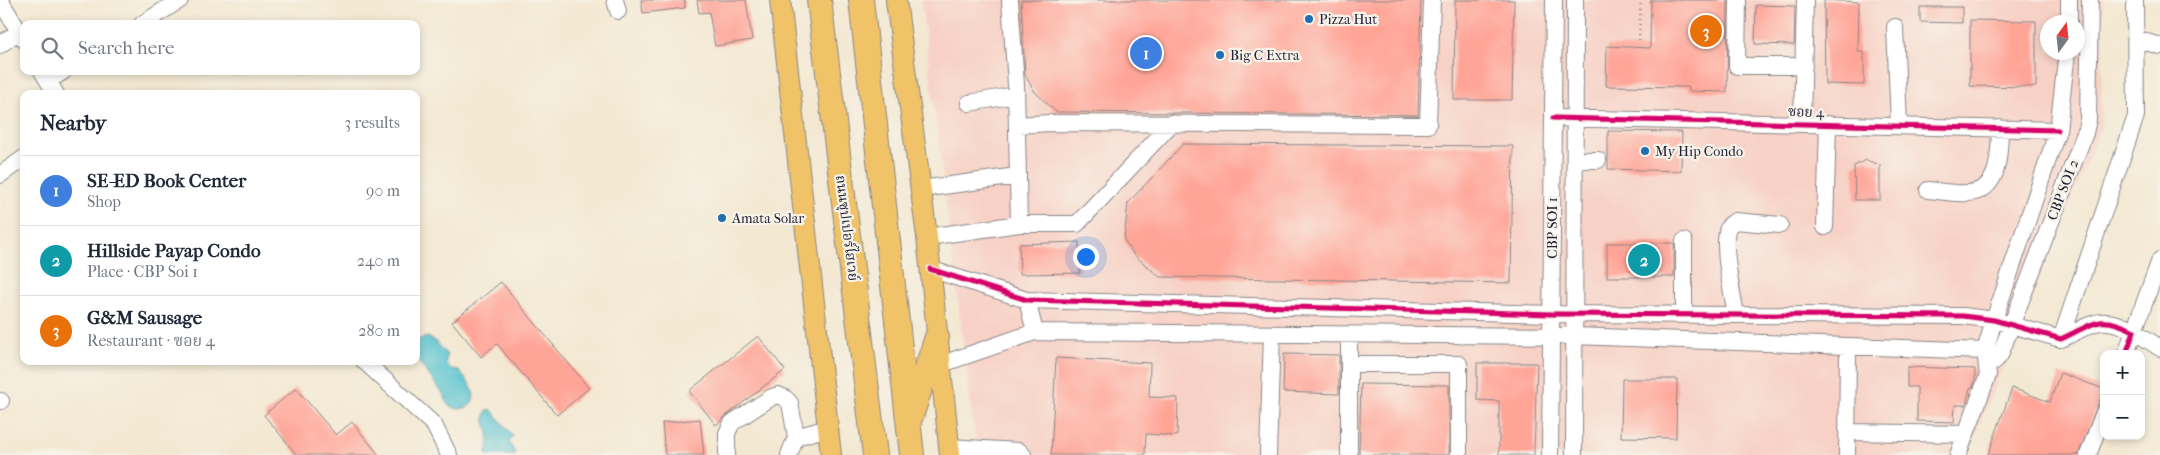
<!DOCTYPE html>
<html lang="en">
<head>
<meta charset="utf-8">
<style>
  body { margin:0; font-family:"IM FELL French Canon","Noto Serif Thai",serif; background:#f2f2f3; color:#1f2937 }
  .controls { position:absolute; right:15px; bottom:15px; display:grid; overflow:hidden; border-radius:10px; box-shadow:0 2px 8px #0003 }
  .controls button { width:45px; height:45px; display:grid; place-items:center; padding:0; border:0; border-bottom:1px solid #e0e1e3; background:#fff; color:#1f2937; font:25px sans-serif }
  .compass { position:absolute; left:2040px; top:15px; width:45px; height:45px; border-radius:50%; background:#fff; box-shadow:0 2px 8px #0003; rotate:15deg }
  .you { position:absolute; left:1085px; top:256px; width:18px; height:18px; margin:-12px; border:4px solid #fff; border-radius:50%; background:#1a73e8; box-shadow:0 0 0 8px #1a73e833 }
  .badge { display:grid; place-items:center; width:32px; height:32px; border-radius:50%; background:#db2777; color:#fff; font-size:16px; font-weight:700 }
  .pin { position:absolute; translate:-50% -50%; border:2px solid #fff; box-shadow:0 1px 5px #0006 }
  .list { margin:0; padding:0; list-style:none }
  h2 { display:flex; justify-content:space-between; align-items:center; height:65px; margin:0; padding:0 20px; font-size:21px }
  h2 small { font-size:16px; font-weight:400; color:#747a83 }
  .list li { display:grid; grid-template-columns:32px 1fr auto; gap:15px; align-items:center; box-sizing:border-box; height:70px; padding:0 20px; border-top:1px solid #e0e1e3 }
  .list b { display:block; font-size:19px; white-space:nowrap }
  .list p { margin:0; font-size:16px; white-space:nowrap; color:#747a83 }
  .list em { font-size:16px; font-style:normal; color:#747a83 }
  .icon { flex:none; width:28px; height:28px; fill:none; stroke:currentColor; stroke-width:2; stroke-linecap:round; stroke-linejoin:round }
  .map { position:relative; flex:none; width:2160px; height:455px; overflow:hidden }
  .search { position:absolute; background:#fff; box-shadow:0 2px 8px #0003; left:20px; top:20px; width:400px; height:55px; display:flex; align-items:center; gap:12px; box-sizing:border-box; padding:0 18px; border-radius:10px; color:#747a83; font-size:19px }
  .panel { position:absolute; background:#fff; box-shadow:0 2px 8px #0003; left:20px; top:90px; width:400px; height:275px; border-radius:10px }
  .map>svg:first-child { display:block }
  .built { fill:#f7d1c6; fill-rule:evenodd }
  .water { fill:#57c3cf; stroke:#3c7285 }
  .building { fill:#ffa598 }
  .lines { fill:none; stroke-linecap:round; stroke-linejoin:round }
  .minor-casing { stroke:#8a8586; stroke-width:18 }
  .major-casing { stroke:#8a8586; stroke-width:22 }
  .highway-casing { stroke:#8a8586; stroke-width:26 }
  .path { stroke:#8a8586; stroke-width:2.5; stroke-dasharray:1 4; stroke-linecap:butt }
  .minor { stroke:#fff; stroke-width:16 }
  .major { stroke:#f0c369; stroke-width:20 }
  .highway { stroke:#f0c369; stroke-width:24 }
  .cycleway-casing { stroke:#f7f3e8; stroke-width:8 }
  .cycleway { stroke:#d6006c; stroke-width:5 }
  .poi-dot { fill:#1f6fb2; stroke:#f7f3e8; stroke-width:2 }
  .labels { text-anchor:middle; dominant-baseline:central; stroke-width:4.5; stroke-linejoin:round; paint-order:stroke }
  .poi-label { font-size:14px; fill:#22223b; stroke:#f7f3e8; text-anchor:start }
  .street-label { font-size:14px; fill:#22223b; stroke:#f7f3e8 }
</style>
</head>
<body>
<div class="map">
<svg width="2160" height="455" viewBox="0 0 2160 455">
  <rect width="100%" height="100%" fill="#f7f3e8"/>
  <filter id="ink" filterUnits="userSpaceOnUse"><feTurbulence type="fractalNoise" baseFrequency=".02" numOctaves="2"/><feDisplacementMap in="SourceGraphic" scale="10" xChannelSelector="R" yChannelSelector="G"/><feConvolveMatrix kernelMatrix="1 2 1 2 8 2 1 2 1" color-interpolation-filters="sRGB"/></filter>
  <filter id="wash" filterUnits="userSpaceOnUse"><feTurbulence type="fractalNoise" baseFrequency=".0096" numOctaves="4" result="noise"/><feDisplacementMap in="SourceGraphic" scale="20" xChannelSelector="R" yChannelSelector="G"/><feGaussianBlur stdDeviation="1.12" result="paint"/><feColorMatrix in="noise" values="0 0 0 0 0 0 0 0 0 0 0 0 0 0 0 0 0 1.4 0 .05"/><feComposite in="paint" operator="in"/></filter>
  <g filter="url(#wash)">
    <rect width="100%" height="100%" fill="#f3e8d2"/>
    <path class="built" d="M921,0H2103L2101,127L1967,455H977ZM2048,22H2078V52H2048Z"/>
    <path class="water" d="M428,337L435,341L447,355L446,363L451,369L458,370C467,381 483,395 467,408L457,409L448,405L444,395L416,358V340Z
      M491,409L513,436L509,442L516,455H487L486,453C494,433 481,427 486,412Z"/>
    <g id="blocks">
      <path class="building" d="M641,0H685V8L643,13Z
        M697,0H746L752,40L715,46L709,12L699,13Z
        M1021,0H1421L1418,115L1056,112L1035,92L1025,75Z
        M1455,0H1514L1512,100H1454Z
        M1651,0H1728L1727,92L1689,91V87L1606,86L1607,46L1650,48Z
        M1824,0L1859,2L1858,52H1864V85L1825,84Z
        M1756,5L1795,6L1794,45L1755,44Z
        M1920,7H1962V23L1920,22Z
        M1970,20L2036,21V87L1970,86Z
        M1608,131L1682,132L1681,171L1608,169Z
        M1183,144L1513,146L1511,283L1160,277L1134,255L1124,240L1128,203Z
        M1866,160L1880,165V200H1855L1854,166Z
        M1079,242L1080,273L1020,274L1019,244Z
        M1607,243H1674V277H1607Z
        M501,282L589,388L557,415L497,344L481,357L452,322Z
        M758,336L785,370L727,415L716,425L689,391Z
        M1284,354L1339,355V394L1283,392Z
        M1056,358L1150,363L1149,397L1178,398L1177,436L1146,434L1145,455H1051Z
        M1477,363H1537L1534,455H1499V401L1477,400Z
        M1907,367L1975,369V381L1972,388H1970L1966,405H1955L1954,422L1917,421V387H1907Z
        M2060,373L2104,389L2078,455H1988L2012,388L2050,402Z
        M1622,379H1677L1676,438L1621,437Z
        M1361,384L1449,385V455H1359Z
        M296,388L336,435L352,422L379,455H297L264,415Z
        M700,419L704,455H665L662,423Z"/>
    </g>
  </g>
  <g filter="url(#ink)">
    <use href="#blocks" fill-opacity="0" stroke="#8a8586" stroke-width="1"/>
    <g class="lines">
      <defs>
        <path id="minor" d="M0,0L24,40
          M615,0L618,11
          M1010,0L1016,85L1019,224
          M1738,0L1737,66H1804
          M2069,22V0
          M142,24L180,0
          M1895,27L1899,126
          M2136,39L2160,46
          M0,45L19,31
          M42,71L56,94
          M48,81L64,71
          M969,103L1016,95
          M1553,118L2058,130
          M1802,123L1805,0
          M1017,125L1050,123L1428,125L1432,0
          M1575,160H1598
          M0,175L24,158
          M921,189L1017,176
          M1928,190C1940,191 1954,194 1967,193C2001,192 1999,153 2000,128
          M1825,227L1828,124
          M927,237L1019,224H1077L1172,123
          M2160,260L2134,331L2160,348
          M930,269L1027,300L1551,314L1963,316L1994,320L2061,339C2094,324 2099,313 2134,331L2126,354
          M1027,300L1035,332
          M1684,314V241
          M1736,314C1733,297 1720,240 1729,226C1730,224 1733,223 1735,221L1780,225
          M2061,339L2136,116L2135,0
          M364,361L434,425L449,455
          M1994,362L2000,355L2085,133L2088,119L2090,0
          M1349,364H1459V455
          M939,365L1035,332L1574,336L1985,351L2000,355
          M0,401H1
          M1847,432L1966,434
          M796,437L828,428
          M949,447L1019,451L1023,455
          M727,455V433L732,423L772,397L778,395L785,398L790,403L796,437L789,455
          M1268,455L1272,334
          M1349,455V335
          M1550,455L1554,0
          M1574,455L1575,0
          M1847,455L1848,346
          M1958,455L1988,375L1985,351L1994,320L2058,130L2067,52
          M2088,455L2104,412"/>
        <path id="major" d="M780,0L831,455
          M896,0L927,237L950,455"/>
        <path id="highway" d="M819,0L875,455
          M861,0L912,455
          M911,416L937,337"/>
      </defs>
      <use href="#minor" class="minor-casing"/>
      <use href="#major" class="major-casing"/>
      <use href="#highway" class="highway-casing"/>
      <path class="path" d="M1639,40L1641,0"/>
      <use href="#minor" class="minor"/>
      <use href="#major" class="major"/>
      <use href="#highway" class="highway"/>
      <defs>
        <path id="cycleway" d="M1553,118L2058,130
          M930,269L1027,300L1551,314L1963,316L1994,320L2061,339C2094,324 2099,313 2134,331L2126,354"/>
      </defs>
      <use href="#cycleway" class="cycleway-casing"/>
      <use href="#cycleway" class="cycleway"/>
    </g>
  </g>
  <g class="poi-dot">
    <circle cx="1309" cy="19" r="5"/>
    <circle cx="1220" cy="55" r="5"/>
    <circle cx="1645" cy="151" r="5"/>
    <circle cx="722" cy="218" r="5"/>
  </g>
  <g class="labels">
    <g class="poi-label">
      <text x="1319" y="19">Pizza Hut</text>
      <text x="1230" y="55">Big C Extra</text>
      <text x="1655" y="151">My Hip Condo</text>
      <text x="732" y="218">Amata Solar</text>
    </g>
    <g class="street-label">
      <text transform="translate(1806 112) rotate(2)">ซอย 4</text>
      <text transform="translate(2063 190) rotate(-69)">CBP SOI 2</text>
      <text transform="translate(847 228) rotate(83)">ถนนซุปเปอร์ไฮเวย์</text>
      <text transform="translate(1552 228) rotate(-90)">CBP SOI 1</text>
    </g>
  </g>
</svg>
<div class="controls">
<button>+</button>
<button>−</button>
</div>
<svg class="compass" viewBox="-18 -18 36 36"><path d="M0-13l5 13h-10z" fill="#e53935"/><path d="M0 13l5-13h-10z" fill="#747a83"/></svg>
<div class="you"></div>
<div class="pin badge" style="left:1146px;top:53px;background:#3f7fe0">1</div>
<div class="pin badge" style="left:1644px;top:260px;background:#0f9aa8">2</div>
<div class="pin badge" style="left:1706px;top:31px;background:#e8710a">3</div>
<div class="search"><svg class="icon" aria-label="search" viewBox="0 0 24 24"><circle cx="10" cy="10" r="6"/><path d="M15 15l6 6"/></svg>Search here</div>
<section class="panel">
<h2>Nearby<small>3 results</small></h2>
<ul class="list">
<li><span class="badge" style="background:#3f7fe0">1</span><div><b>SE-ED Book Center</b><p>Shop</p></div><em>90 m</em></li>
<li><span class="badge" style="background:#0f9aa8">2</span><div><b>Hillside Payap Condo</b><p>Place · CBP Soi 1</p></div><em>240 m</em></li>
<li><span class="badge" style="background:#e8710a">3</span><div><b>G&amp;M Sausage</b><p>Restaurant · ซอย 4</p></div><em>280 m</em></li>
</ul>
</section>
</div>
</body>
</html>
